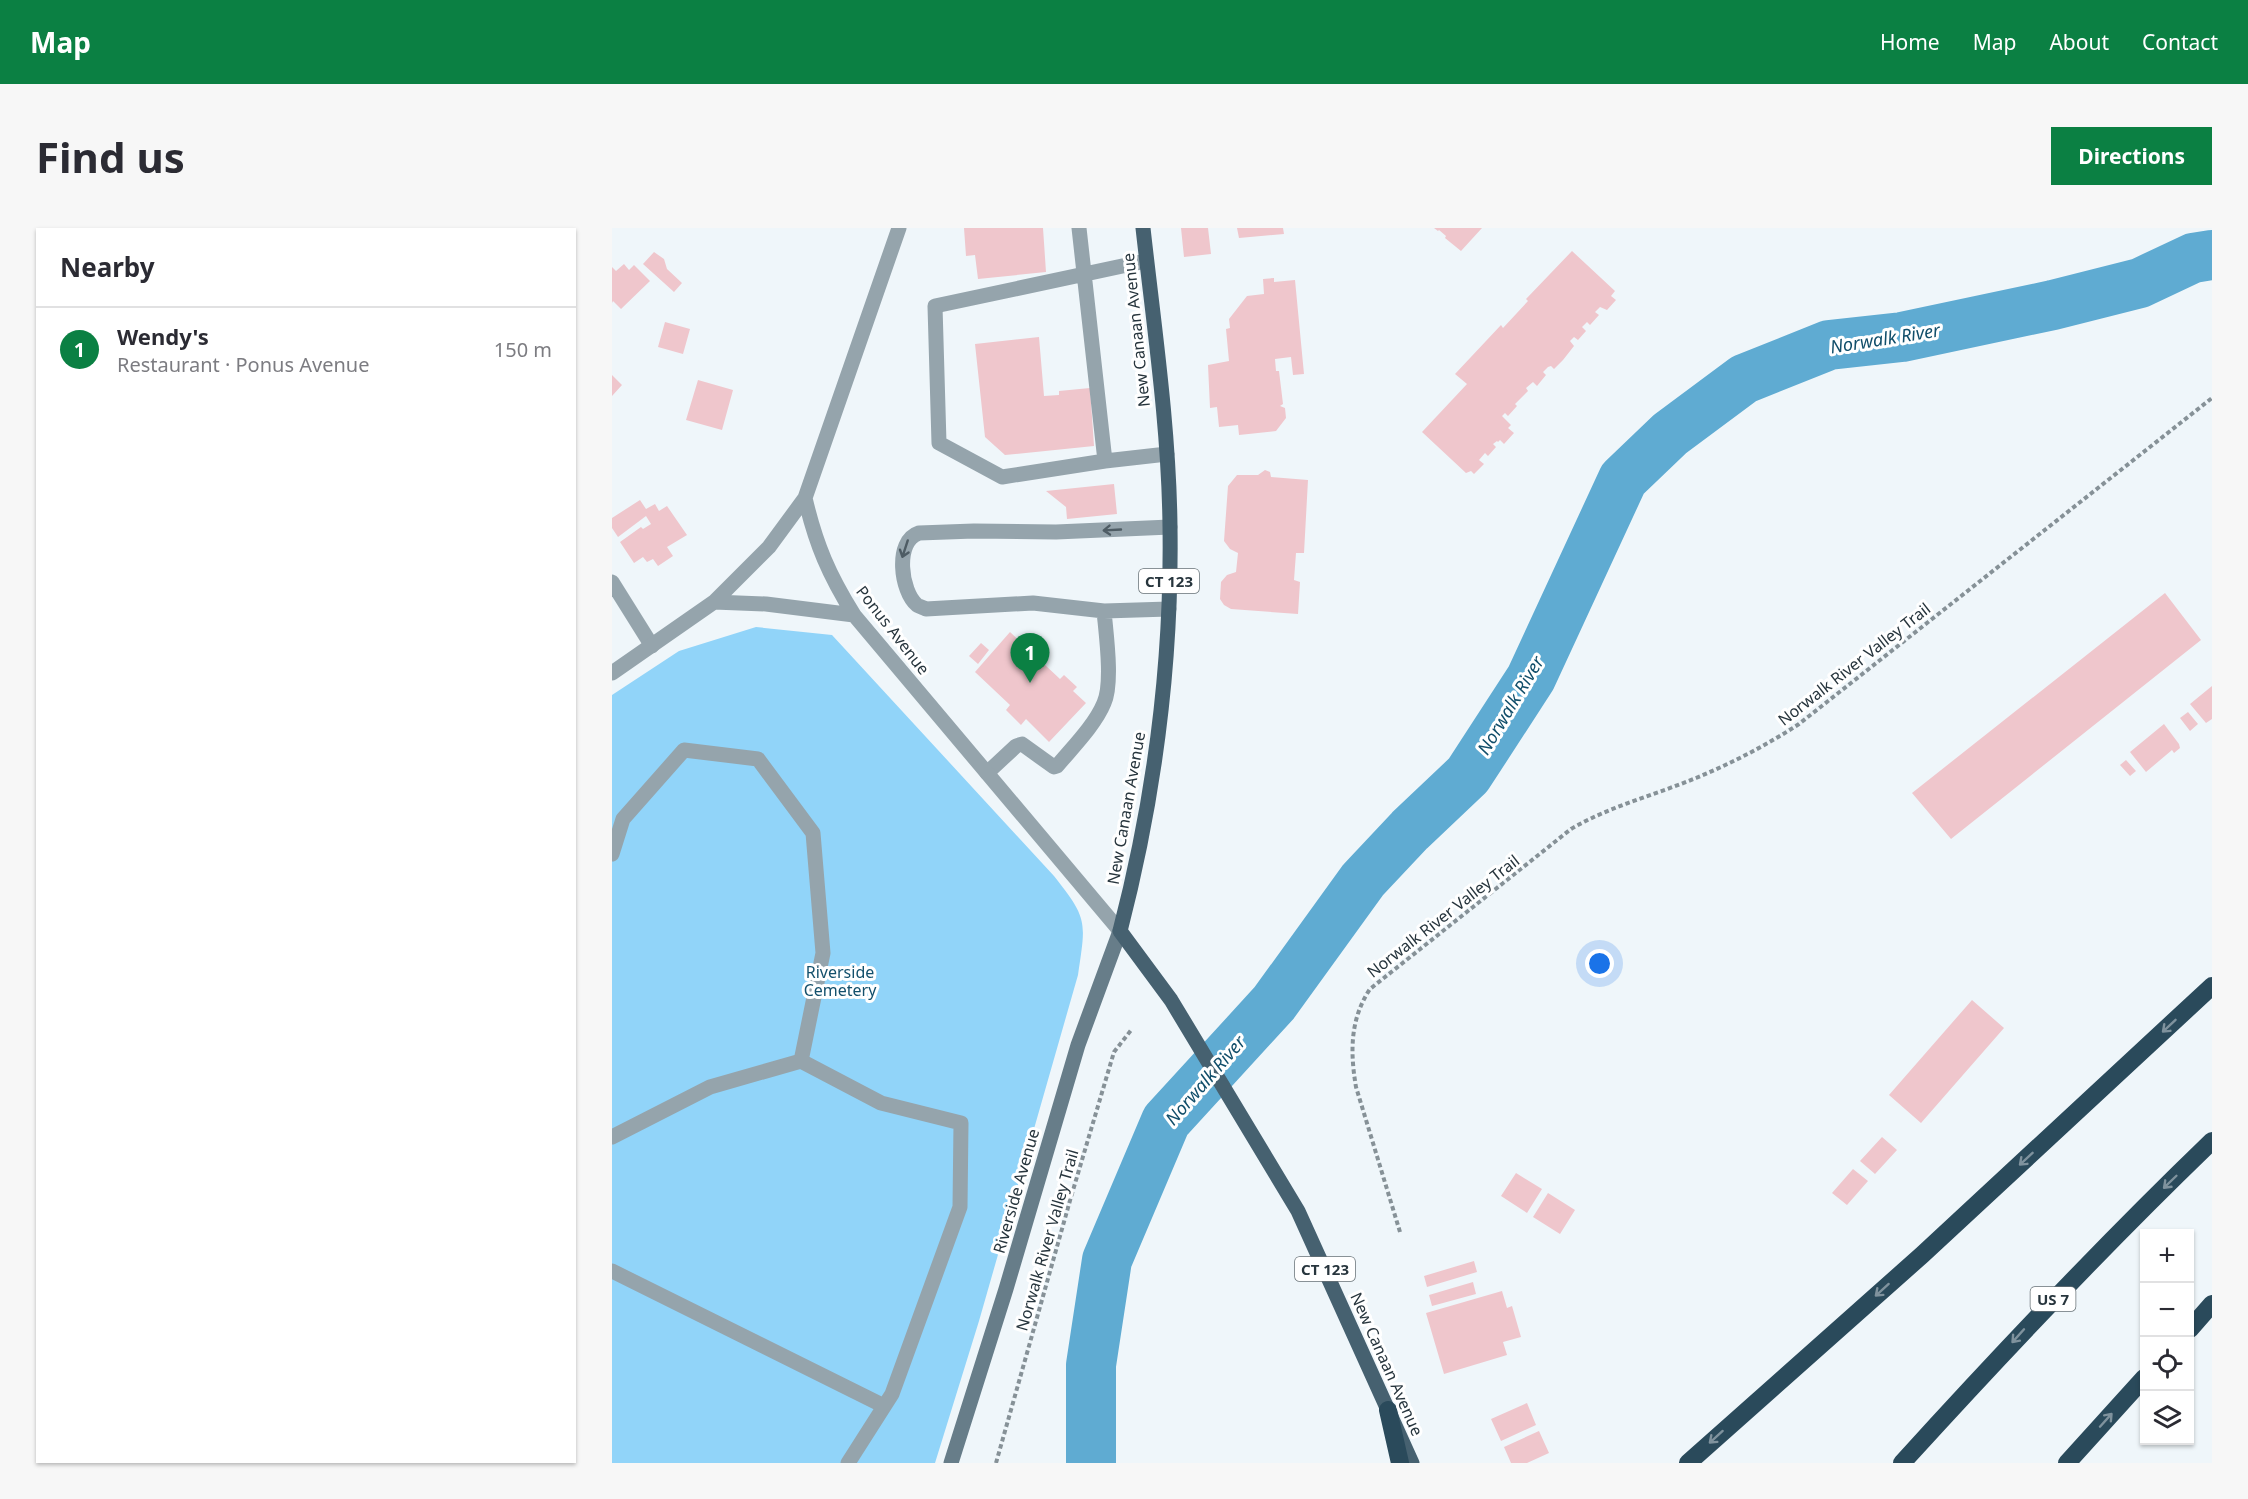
<!DOCTYPE html>
<html lang="en">
<head>
<meta charset="utf-8">
<style>
  body { margin:0; font-family:"Noto Sans",sans-serif; background:#f7f7f7; color:#2b2b33 }
  .controls { position:absolute; right:18px; bottom:18px; display:grid; overflow:hidden; border-radius:0px; box-shadow:0 2px 4px #0004 }
  .controls button { width:54px; height:54px; display:grid; place-items:center; padding:0; border:0; border-bottom:2px solid #e1e1e2; background:#fff; color:#2b2b33; font:30px sans-serif }
  .you { position:absolute; left:988px; top:736px; width:21px; height:21px; margin:-15px; border:4px solid #fff; border-radius:50%; background:#1a73e8; box-shadow:0 0 0 9px #1a73e833 }
  .badge { display:grid; place-items:center; width:39px; height:39px; border-radius:50%; background:#0b8043; color:#fff; font-size:20px; font-weight:700 }
  .pin { position:absolute; translate:-50% -50px; filter:drop-shadow(0 2px 3px #0008) }
  .pin::after { content:''; position:absolute; top:32px; width:21px; height:18px; background:inherit; clip-path:polygon(0 0,100% 0,50% 100%) }
  .list { margin:0; padding:0; list-style:none }
  h2 { display:flex; justify-content:space-between; align-items:center; height:78px; margin:0; padding:0 24px; font-size:26px }
  h2 small { font-size:20px; font-weight:400; color:#7c7c81 }
  .list li { display:grid; grid-template-columns:39px 1fr auto; gap:18px; align-items:center; box-sizing:border-box; height:84px; padding:0 24px; border-top:2px solid #e1e1e2 }
  .list b { display:block; font-size:22px; white-space:nowrap }
  .list p { margin:0; font-size:20px; white-space:nowrap; color:#7c7c81 }
  .list em { font-size:20px; font-style:normal; color:#7c7c81 }
  .icon { flex:none; width:33px; height:33px; fill:none; stroke:currentColor; stroke-width:2; stroke-linecap:round; stroke-linejoin:round }
  .map { position:relative; flex:none; width:1600px; height:1235px; overflow:hidden; border-radius:0px }
  header { display:flex; align-items:center; gap:36px; box-sizing:border-box; height:84px; padding:0 30px; background:#0b8043; color:#fff }
  header strong { font-size:28px }
  nav { display:flex; gap:33px; margin-inline-start:auto; font-size:21px }
  .intro { display:flex; align-items:center; justify-content:space-between; box-sizing:border-box; height:144px; padding:0 36px }
  h1 { margin:0; font-size:42px }
  .button { padding:15px 27px; border-radius:0px; background:#0b8043; color:#fff; font-size:21px; font-weight:700 }
  main { display:flex; gap:36px; padding:0 36px }
  aside { flex:1; background:#fff; border-radius:0px; box-shadow:0 2px 4px #0004 }
  .map>svg:first-child { display:block }
  .green { fill:#91d4f9 }
  .lines { fill:none; stroke-linecap:round; stroke-linejoin:round }
  .river { stroke:#5fabd2; stroke-width:50 }
  .building { fill:#efc6cc }
  .path { stroke:#869197; stroke-width:4; stroke-dasharray:4.5 3; stroke-linecap:butt }
  .service { stroke:#95a4ac; stroke-width:15 }
  .minor { stroke:#95a4ac; stroke-width:15 }
  .tertiary { stroke:#95a4ac; stroke-width:15 }
  .secondary { stroke:#677d89; stroke-width:15 }
  .primary { stroke:#466170; stroke-width:15 }
  .motorway { stroke:#2a4a5b; stroke-width:18 }
  .oneway { stroke:#4e5c64 }
  .oneway2 { stroke:#7f929d }
  .labels { text-anchor:middle; dominant-baseline:central; stroke-width:6; stroke-linejoin:round; paint-order:stroke }
  .shield { fill:#fff; stroke:#687277; stroke-width:1.5 }
  .shield-label { font-size:15px; font-weight:bold; fill:#27353d }
  .street-label { font-size:16px; fill:#27353d; stroke:#fff }
  .park-label { font-size:16px; fill:#13506c; stroke:#fff }
  .water-label { font-size:18px; font-style:italic; fill:#114e6a; stroke:#fff }
</style>
</head>
<body>
<header>
<strong>Map</strong>
<nav><a>Home</a><a>Map</a><a>About</a><a>Contact</a></nav>
</header>
<div class="intro"><h1>Find us</h1><a class="button">Directions</a></div>
<main>
<aside>
<h2>Nearby<small></small></h2>
<ul class="list">
<li><span class="badge">1</span><div><b>Wendy's</b><p>Restaurant · Ponus Avenue</p></div><em>150 m</em></li>
</ul>
</aside>
<div class="map">
<svg width="1600" height="1235" viewBox="0 0 1600 1235">
  <rect width="100%" height="100%" fill="#eff6fa"/>
  <path class="green" d="M144,399L220,407L442,648C476,691 474,693 466,747L367,1093L323,1235H0V467L67,423Z"/>
  <g class="lines">
    <path class="river" d="M479,1235V1137L495,1032L554,893L662,775L751,652L798,602L856,547L919,450L1011,251L1058,206L1132,151L1217,117L1290,109L1441,77L1528,55L1581,30L1600,27"/>
  </g>
  <path class="building" d="M352,0H431L434,44L366,51L363,27L354,28Z
    M569,0H596L599,26L572,29Z
    M625,0H671L672,6L627,10Z
    M822,0H870L849,23L833,10L834,8L827,2L826,3Z
    M960,23L1003,63L999,68L1004,72L995,82L988,79L983,84L987,87L978,97L975,94L970,99L974,103L966,112L962,109L958,113L962,118L951,132L942,141L939,138L936,139L931,144L934,147L925,158L921,154L914,160L916,163L903,176L905,178L896,188L893,185L890,188L899,197L896,200L902,205L892,216L888,212L886,214L885,213L881,216L884,219L876,228L873,225L867,232L872,236L862,246L859,243L854,245L810,204L855,156L843,146L889,97L891,100L916,73L914,71Z
    M42,24L52,31L55,41L70,55L62,64L31,36Z
    M12,36L17,42L22,37L38,53L9,81L1,73L0,75V39L4,43Z
    M662,50V54L683,52L692,146L681,147L679,129L663,131L664,143H667L671,176L668,178L673,180L674,190L664,203L627,207L626,197L607,199L605,179L598,180L596,137L617,133L614,101L618,100L617,91L635,68L652,66L651,51Z
    M53,94L78,101L71,126L46,119Z
    M427,109L432,168L447,167V163L478,160L482,218L393,227L373,209L363,116Z
    M0,147L10,157L0,168Z
    M86,152L121,162L110,202L74,192Z
    M653,242L658,244L659,249L696,252L692,325H684L682,352L688,354L686,386L619,381L612,377L608,371L609,354L615,347L624,344L626,325L618,321L612,313L616,258L625,247H646Z
    M502,256L505,286L455,291L454,279L434,263Z
    M28,272L34,281L43,276L47,283L55,278L75,307L55,319L61,328L46,338L41,331L35,334L31,329L22,335L8,314L29,299L31,301L39,296L34,288L6,309L0,300V290Z
    M1553,365L1589,412L1339,611L1300,565Z
    M398,404L448,451L452,447L465,459L461,463L474,475L437,514L414,491L409,497L394,482L398,477L363,444Z
    M369,415L377,422L366,436L357,428Z
    M1600,458V491L1594,495L1578,476Z
    M1576,484L1586,496L1578,503L1568,490Z
    M1552,496L1567,516L1568,520L1562,525L1560,522L1534,544L1518,524Z
    M1514,532L1524,543L1518,548L1508,537Z
    M1360,772L1392,800L1309,895L1277,867Z
    M1270,909L1285,922L1263,946L1248,933Z
    M1241,941L1256,953L1235,977L1220,965Z
    M904,945L930,961L915,985L889,968Z
    M936,965L963,982L948,1006L921,989Z
    M862,1033L865,1044L815,1059L812,1048Z
    M861,1054L864,1066L820,1078L817,1067Z
    M890,1063L895,1080L900,1078L909,1109L891,1114L895,1127L832,1146L814,1085Z
    M915,1175L924,1197L889,1213L879,1191Z
    M927,1203L937,1225L915,1235H899L892,1219Z"/>
  <g class="lines">
    <path class="path" d="M788,1004L744,859C738,824 738,791 758,761L959,601C998,578 1043,567 1084,550C1120,535 1155,517 1187,496L1600,170
      M384,1235L459,969L502,824L520,801"/>
    <path class="service" d="M467,0L493,233L390,249L327,215L323,78L534,33
      M493,233L555,226
      M557,381L492,383L421,375L314,381C312,380 306,378 305,377C289,364 282,313 307,305L362,303L444,304L558,299
      M375,545L404,518L410,516L442,539L445,538C460,520 483,497 492,475C501,455 494,406 492,383
      M0,626L11,591L72,522L146,531L201,605L211,725L189,833L98,859L0,909
      M189,833L269,875L349,895L348,979L280,1166L236,1235
      M0,1043L272,1178"/>
    <path class="minor" d="M0,354L40,418"/>
    <path class="tertiary" d="M287,0L193,270C204,317 217,347 242,387L508,703
      M102,374L154,376L242,387
      M0,445L102,374L157,319L193,270"/>
    <path class="secondary" d="M339,1235L394,1061L466,817L508,703"/>
    <path class="primary" d="M531,0C542,99 557,199 558,299C560,435 542,572 508,703L559,772L686,983L800,1235"/>
    <path class="motorway" d="M1578,1101L1600,1076
      M776,1182L788,1235
      M1076,1235L1310,1027L1600,758
      M1290,1235C1390,1125 1492,1017 1600,913
      M1455,1235L1532,1150"/>
  </g>
  <defs><path id="oneway-shaft" d="M-6 0H5M1.5-3L5.5 0L1.5 3" fill="none" stroke-width="1.6" stroke-linecap="round" stroke-linejoin="round" transform="scale(1.5)"/></defs>
  <g class="oneway">
    <use href="#oneway-shaft" transform="translate(500 302) rotate(177)"/>
    <use href="#oneway-shaft" transform="translate(293 321) rotate(108)"/>
  </g>
  <g class="oneway2">
    <use href="#oneway-shaft" transform="translate(1557 798) rotate(137)"/>
    <use href="#oneway-shaft" transform="translate(1414 931) rotate(137)"/>
    <use href="#oneway-shaft" transform="translate(1558 954) rotate(136)"/>
    <use href="#oneway-shaft" transform="translate(1270 1062) rotate(138)"/>
    <use href="#oneway-shaft" transform="translate(1406 1108) rotate(132)"/>
    <use href="#oneway-shaft" transform="translate(1494 1192) rotate(-48)"/>
    <use href="#oneway-shaft" transform="translate(1104 1209) rotate(138)"/>
  </g>
  <g class="labels">
    <g class="shield">
      <rect x="527" y="341" width="60" height="24" rx="4.5"/>
      <rect x="683" y="1029" width="60" height="24" rx="4.5"/>
      <rect x="1418.5" y="1059" width="45" height="24" rx="4.5"/>
    </g>
    <g class="shield-label">
      <text x="557" y="353">CT 123</text>
      <text x="713" y="1041">CT 123</text>
      <text x="1441" y="1071">US 7</text>
    </g>
    <g class="street-label">
      <text transform="translate(524 102) rotate(-96)">New Canaan Avenue</text>
      <text transform="translate(281 402) rotate(52)">Ponus Avenue</text>
      <text transform="translate(1242 436) rotate(-38)">Norwalk River Valley Trail</text>
      <text transform="translate(514 580) rotate(-80)">New Canaan Avenue</text>
      <text transform="translate(831 688) rotate(-38)">Norwalk River Valley Trail</text>
      <text transform="translate(404 963) rotate(-74)">Riverside Avenue</text>
      <text transform="translate(435 1012) rotate(-74)">Norwalk River Valley Trail</text>
      <text transform="translate(775 1136) rotate(66)">New Canaan Avenue</text>
    </g>
    <g class="park-label">
      <text x="228" y="744">Riverside<tspan x="228" dy="18">Cemetery</tspan></text>
    </g>
    <g class="water-label">
      <text transform="translate(1273 110) rotate(-9)">Norwalk River</text>
      <text transform="translate(898 477) rotate(-59)">Norwalk River</text>
      <text transform="translate(593 852) rotate(-49)">Norwalk River</text>
    </g>
  </g>
</svg>
<div class="controls">
<button>+</button>
<button>−</button>
<button><svg class="icon" aria-label="locate" viewBox="0 0 24 24"><circle cx="12" cy="12" r="6"/><path d="M12 2v4M12 18v4M2 12h4M18 12h4"/></svg></button>
<button><svg class="icon" aria-label="layers" viewBox="0 0 24 24"><path d="M12 4l9 5-9 5-9-5zM3 14l9 5 9-5"/></svg></button>
</div>
<div class="you"></div>
<div class="pin badge" style="left:418px;top:455px">1</div>
</div>
</main>
</body>
</html>
